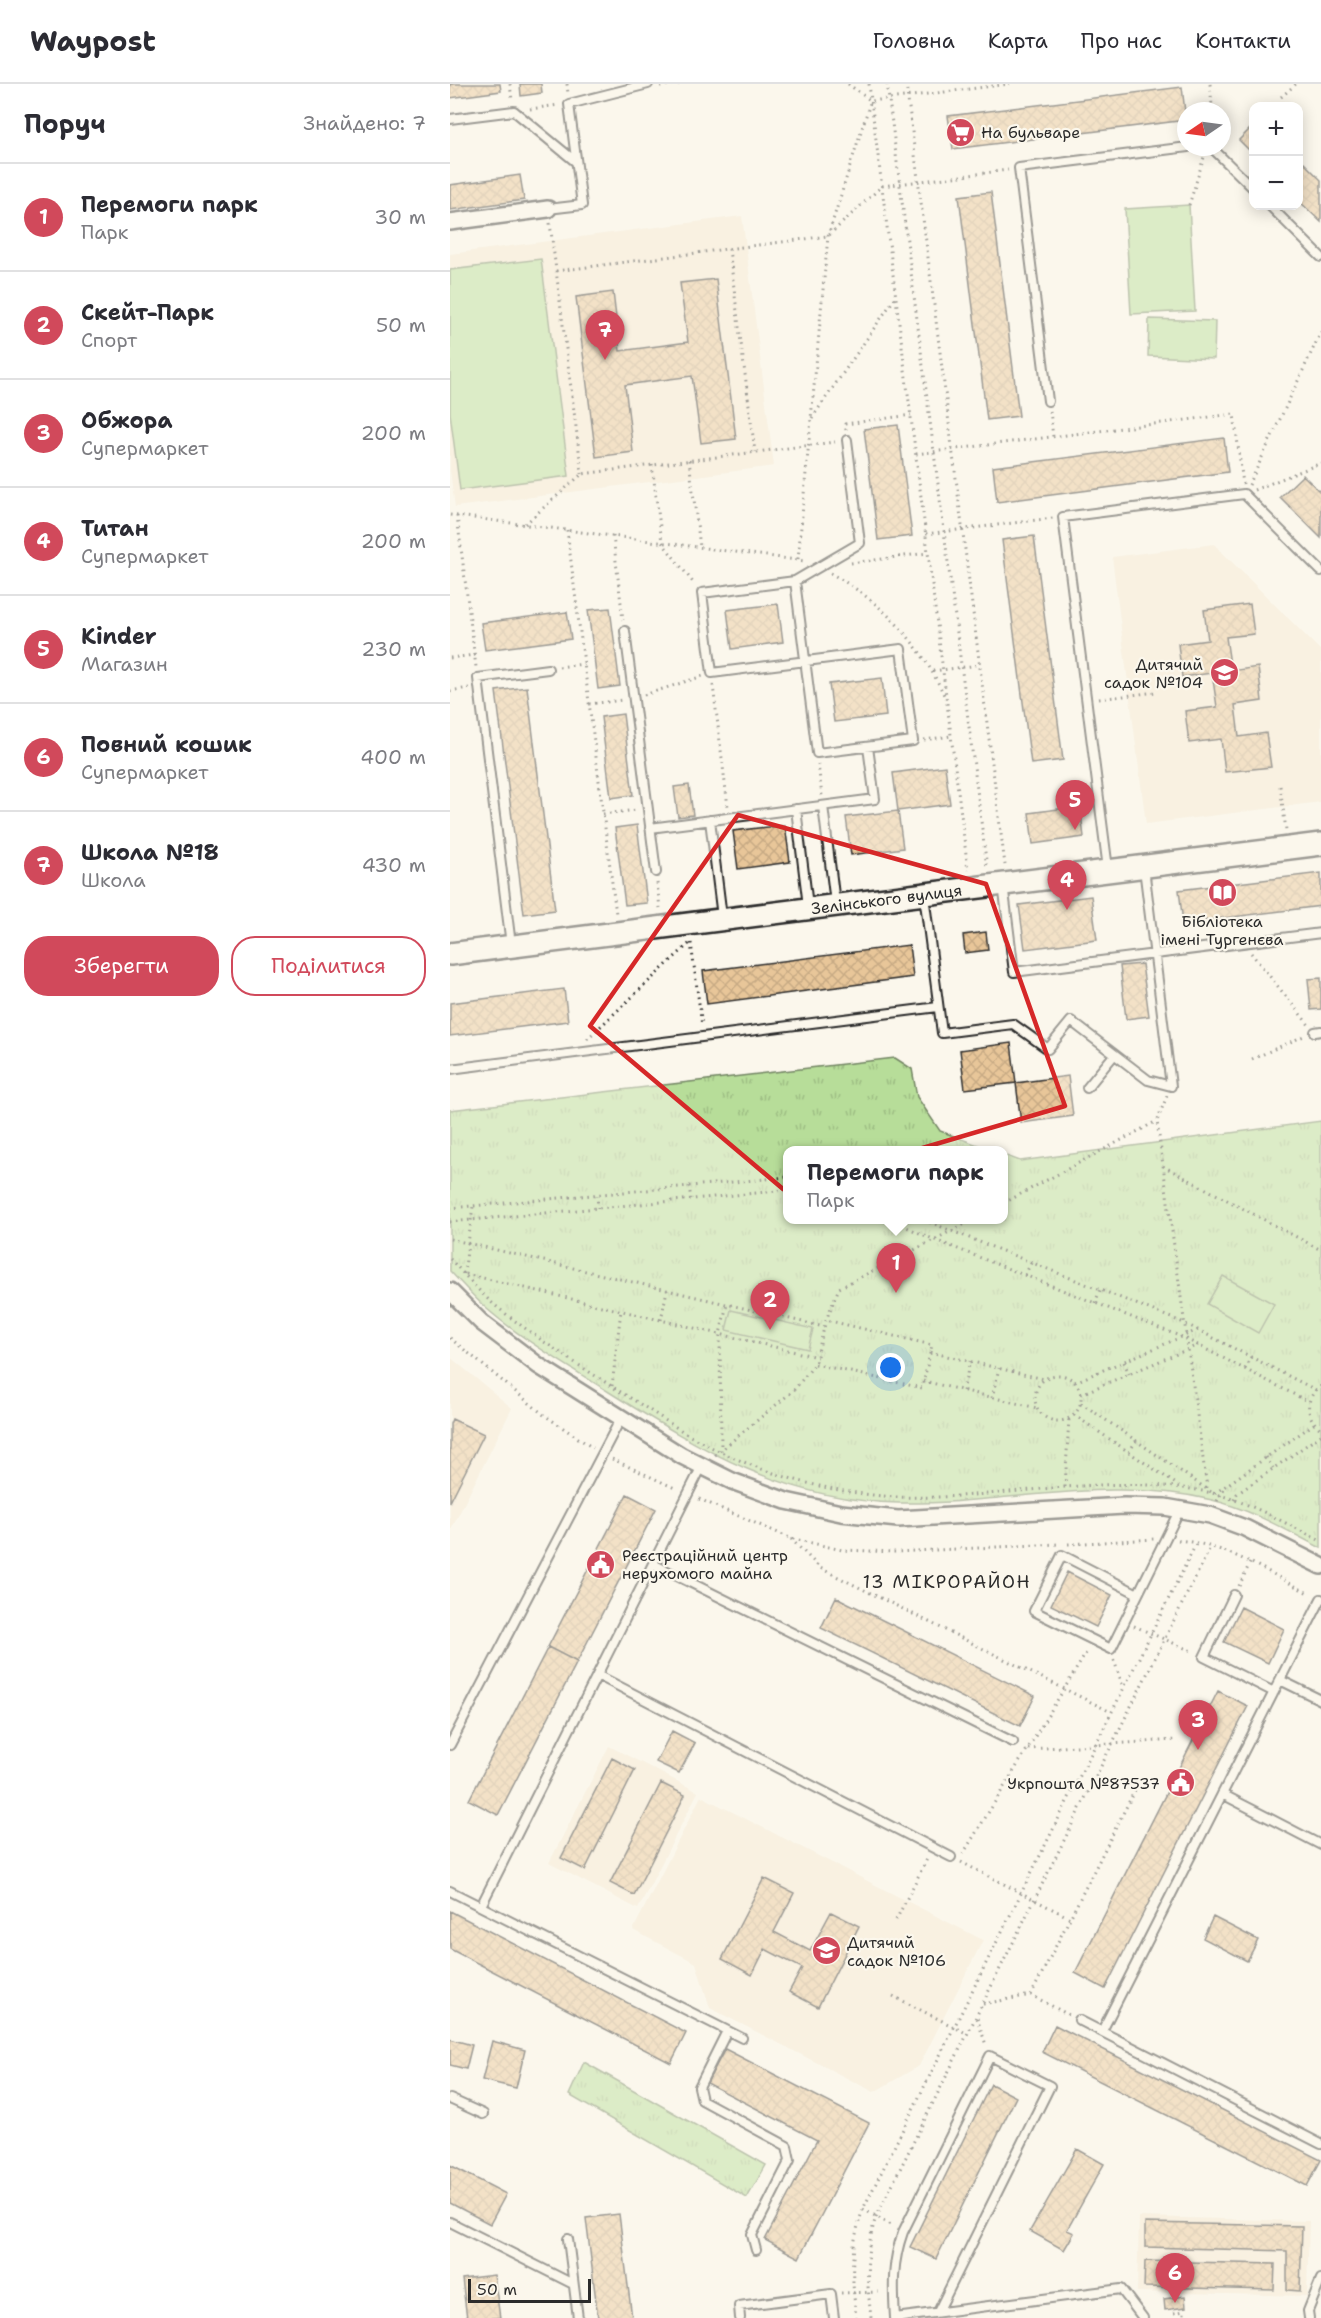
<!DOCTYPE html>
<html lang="uk">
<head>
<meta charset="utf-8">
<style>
  body { margin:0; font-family:"Shantell Sans",sans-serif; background:#f2f2f3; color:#2b2b33 }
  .controls { position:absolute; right:18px; top:18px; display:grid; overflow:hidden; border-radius:12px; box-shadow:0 3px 15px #0003 }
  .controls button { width:54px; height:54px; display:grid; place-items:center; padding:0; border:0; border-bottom:2px solid #e1e1e2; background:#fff; color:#2b2b33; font:30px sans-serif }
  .compass { position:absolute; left:727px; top:18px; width:54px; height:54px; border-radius:50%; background:#fff; box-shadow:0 3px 15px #0003; rotate:257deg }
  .scale { position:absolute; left:18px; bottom:15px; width:123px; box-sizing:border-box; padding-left:6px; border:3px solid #2b2b2b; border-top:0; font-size:16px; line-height:21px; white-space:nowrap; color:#2b2b2b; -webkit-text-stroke:4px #fbf7ec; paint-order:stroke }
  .you { position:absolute; left:441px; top:1284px; width:21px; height:21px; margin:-15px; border:4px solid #fff; border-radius:50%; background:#1a73e8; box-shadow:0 0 0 9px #1a73e833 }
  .badge { display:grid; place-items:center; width:39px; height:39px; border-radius:50%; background:#d1495b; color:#fff; font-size:20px; font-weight:700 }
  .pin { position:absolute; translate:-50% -50px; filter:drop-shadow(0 2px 3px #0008) }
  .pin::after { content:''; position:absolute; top:32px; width:21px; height:18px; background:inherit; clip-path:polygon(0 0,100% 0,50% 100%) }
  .popup { position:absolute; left:333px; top:1062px; width:225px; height:78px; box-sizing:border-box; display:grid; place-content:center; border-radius:12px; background:#fff; filter:drop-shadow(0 2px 4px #0005); font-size:20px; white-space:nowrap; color:#7c7c81 }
  .popup b { font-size:22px; color:#2b2b33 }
  .popup::after { content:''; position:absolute; left:50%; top:100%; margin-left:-12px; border:12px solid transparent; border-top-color:#fff }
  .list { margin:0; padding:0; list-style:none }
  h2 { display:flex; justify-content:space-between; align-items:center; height:78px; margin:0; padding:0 24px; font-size:26px }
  h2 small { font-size:20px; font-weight:400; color:#7c7c81 }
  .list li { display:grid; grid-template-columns:39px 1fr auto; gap:18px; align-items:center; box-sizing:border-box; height:108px; padding:0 24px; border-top:2px solid #e1e1e2 }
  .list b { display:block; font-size:22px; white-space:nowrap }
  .list p { margin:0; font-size:20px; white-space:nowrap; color:#7c7c81 }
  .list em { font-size:20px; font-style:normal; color:#7c7c81 }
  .actions { display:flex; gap:12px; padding:18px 24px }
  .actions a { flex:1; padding:14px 0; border:2px solid #d1495b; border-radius:24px; text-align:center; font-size:21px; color:#d1495b }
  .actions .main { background:#d1495b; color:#fff }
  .map { position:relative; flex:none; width:871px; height:2234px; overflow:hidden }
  header { display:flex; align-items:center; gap:36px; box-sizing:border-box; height:84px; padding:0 30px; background:#fff; border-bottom:2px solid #e1e1e2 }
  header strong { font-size:28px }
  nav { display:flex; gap:33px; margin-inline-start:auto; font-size:21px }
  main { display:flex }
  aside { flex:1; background:#fff }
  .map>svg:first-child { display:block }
  .built { fill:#f5e8d3 }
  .park { fill:url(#park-tufts); stroke:#718462; stroke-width:1.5 }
  .garden { fill:#b7dd99; stroke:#718462; stroke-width:1.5 }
  .building { fill:url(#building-cross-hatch); stroke:#2b2b2b; stroke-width:1.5 }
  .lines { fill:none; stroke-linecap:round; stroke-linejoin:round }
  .lane-casing { stroke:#2b2b2b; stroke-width:12 }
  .street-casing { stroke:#2b2b2b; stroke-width:20 }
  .secondary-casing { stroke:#2b2b2b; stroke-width:26 }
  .path { stroke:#2b2b2b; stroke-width:3; stroke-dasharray:1.5 4.5; stroke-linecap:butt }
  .lane { stroke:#fbf7ec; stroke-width:8 }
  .street { stroke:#fbf7ec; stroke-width:15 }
  .secondary { stroke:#fbf7ec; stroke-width:21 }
  .marked { fill:none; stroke:#d62828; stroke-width:4.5; stroke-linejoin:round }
  .labels { text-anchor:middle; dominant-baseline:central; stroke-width:4.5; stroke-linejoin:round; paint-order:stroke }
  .poi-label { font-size:16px; fill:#2b2b2b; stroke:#fbf7ec; text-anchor:start }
  .street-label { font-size:16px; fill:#2b2b2b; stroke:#fbf7ec }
  .neighbourhood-label { font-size:18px; letter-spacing:1.5px; fill:#2b2b2b; stroke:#fbf7ec }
</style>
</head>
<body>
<header>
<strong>Waypost</strong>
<nav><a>Головна</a><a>Карта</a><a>Про нас</a><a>Контакти</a></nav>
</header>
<main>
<aside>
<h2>Поруч<small>Знайдено: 7</small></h2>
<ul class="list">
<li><span class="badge">1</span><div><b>Перемоги парк</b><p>Парк</p></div><em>30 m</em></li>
<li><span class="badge">2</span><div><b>Скейт-Парк</b><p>Спорт</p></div><em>50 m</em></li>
<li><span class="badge">3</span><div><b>Обжора</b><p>Супермаркет</p></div><em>200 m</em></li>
<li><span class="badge">4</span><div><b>Титан</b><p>Супермаркет</p></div><em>200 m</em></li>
<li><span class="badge">5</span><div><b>Kinder</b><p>Магазин</p></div><em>230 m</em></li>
<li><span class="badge">6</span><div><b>Повний кошик</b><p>Супермаркет</p></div><em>400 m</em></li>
<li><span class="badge">7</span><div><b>Школа №18</b><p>Школа</p></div><em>430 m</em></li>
</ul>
<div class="actions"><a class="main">Зберегти</a><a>Поділитися</a></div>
</aside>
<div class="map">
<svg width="871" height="2234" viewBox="0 0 871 2234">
  <defs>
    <pattern id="park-tufts" width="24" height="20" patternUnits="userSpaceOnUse" patternTransform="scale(1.5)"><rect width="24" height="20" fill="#b7dd99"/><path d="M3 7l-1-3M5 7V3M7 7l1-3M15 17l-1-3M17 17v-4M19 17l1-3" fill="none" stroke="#9ebe84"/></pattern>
    <pattern id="building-cross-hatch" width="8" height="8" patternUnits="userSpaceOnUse" patternTransform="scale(1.5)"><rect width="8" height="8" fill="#e8c699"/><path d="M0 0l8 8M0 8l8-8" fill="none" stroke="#c7aa84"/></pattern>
  </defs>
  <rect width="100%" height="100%" fill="#fbf7ec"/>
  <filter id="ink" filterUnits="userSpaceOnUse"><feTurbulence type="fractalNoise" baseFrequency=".0167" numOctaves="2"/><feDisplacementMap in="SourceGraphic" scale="12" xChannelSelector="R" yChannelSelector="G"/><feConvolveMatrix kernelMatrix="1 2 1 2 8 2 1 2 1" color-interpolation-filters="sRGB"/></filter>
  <g filter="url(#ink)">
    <path class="built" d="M292,132L324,382L5,423L0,387V170Z
      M764,460L871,567V718L696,740L662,473Z
      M0,1273L62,1324L0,1448Z
      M159,1662L248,1708L188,1825L99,1779Z
      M251,1712L533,1856L469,1982L424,2008L260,1924L246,1879L183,1846Z
      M689,2133L859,2137L857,2212L687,2208Z"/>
    <path class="park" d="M445,974L462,985L467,1013L490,1047L541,1066H338V1136H554V1071L570,1077L871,1037V1464C836,1446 800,1425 762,1416C659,1391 553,1421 449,1419C335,1417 252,1366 159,1308C118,1282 74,1257 37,1225C24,1213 12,1200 0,1187V1026Z
      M134,1978L316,2081L297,2114L119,2011Z"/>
    <path class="garden" d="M739,121L745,227L681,230L675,125Z
      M91,175L119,392L10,406L0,329V186Z
      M699,235L765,237L764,275L698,272Z
      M773,1192L824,1220L808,1249L757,1220Z
      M281,1226L363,1245L358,1265L276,1246Z"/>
    <path class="building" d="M0,0H50L51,7L0,14Z
      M70,0H91L92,9L71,12Z
      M732,3L736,36L503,65L498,32Z
      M804,41V71L789,56Z
      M848,73L871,96V138L848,116Z
      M70,91L74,116L0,126V101Z
      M541,108L569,332L537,336L509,112Z
      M266,195L286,355L251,359L242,292L175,301L183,368L146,373L126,213L163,208L170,267L238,258L230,199Z
      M448,341L462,452L428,456L414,345Z
      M774,354L778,388L547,418L543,383Z
      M853,391L871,409V454L830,413Z
      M584,452L613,676L581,680L552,456Z
      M328,520L333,558L282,565L277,526Z
      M800,520L804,550L776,553L781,587L808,583L812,617L785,621L789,653L816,649L821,683L775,688L771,655L739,659L735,627L767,623L762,589L732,593L728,560L758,556L754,526Z
      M160,524L170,602L148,605L138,526Z
      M117,528L121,555L35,566L31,539Z
      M432,594L436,632L384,638L379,600Z
      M77,603L105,826L74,830L46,607Z
      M173,630L183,711L161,714L151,633Z
      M495,682L500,720L448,727L443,689Z
      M239,701L243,731L228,733L224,703Z
      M630,722L634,753L583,760L579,729Z
      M448,727L453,764L401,771L396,733Z
      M187,741L197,819L175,821L165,744Z
      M335,741L340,778L288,785L283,747Z
      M871,789V822L733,839L729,806Z
      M641,812L647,856L575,865L569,821Z
      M536,848L538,866L515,869L513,851Z
      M459,861L463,893L257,920L253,887Z
      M692,880L699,932L676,935L670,882Z
      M871,894V925L861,926L858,895Z
      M114,905L118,937L0,952V919Z
      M561,959L566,999L515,1005L510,966Z
      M618,992L623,1032L571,1039L566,999Z
      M2,1335L34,1350L0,1418V1340Z
      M177,1410L206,1425L127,1578L98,1563Z
      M617,1488L662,1511L646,1543L601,1521Z
      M386,1513L585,1612L570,1642L371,1544Z
      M791,1523L834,1545L818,1579L774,1558Z
      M98,1563L127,1578L48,1731L19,1716Z
      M768,1607L798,1622L655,1905L625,1889Z
      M222,1647L245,1659L229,1689L206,1678Z
      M162,1674L185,1686L135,1786L111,1774Z
      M211,1699L235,1711L184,1811L160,1799Z
      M314,1794L344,1809L324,1848L360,1867L381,1828L409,1842L368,1923L339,1908L352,1884L315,1865L302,1891L272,1875Z
      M0,1827L236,1949L221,1979L0,1865Z
      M763,1833L808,1856L797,1877L753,1854Z
      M605,1941L871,2076L857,2102L592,1968Z
      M0,1955L22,1961L16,1985L0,1981Z
      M42,1957L75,1966L66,2004L32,1996Z
      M275,1965L419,2039L349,2174L315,2156L367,2056L257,1999Z
      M541,2000L566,2013L486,2175L460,2163Z
      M627,2065L654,2080L617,2146L624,2149L614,2166L580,2147Z
      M0,2081L56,2110L40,2140L0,2119Z
      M169,2130L182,2234H148L136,2134Z
      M695,2139L852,2142L850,2207L837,2206V2167L695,2163Z
      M695,2177L825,2180L824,2206L694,2203Z
      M44,2191L50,2234H17L12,2195Z
      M735,2212L736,2223L715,2226L714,2215Z"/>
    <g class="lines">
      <defs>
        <path id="lane" d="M0,35L64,27L126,78
          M761,63L804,105
          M820,122L871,173
          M98,125L132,121L119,20L198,0
          M598,317L569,84L738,63
          M345,497L367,669L463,657L451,565L262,589L252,509L345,497L410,459L397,356
          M175,547L206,788
          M373,722L385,819
          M346,725L358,822
          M260,736L272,833
          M200,744L425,715L418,663
          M658,785L613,433L794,410L871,487
          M553,800L564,888L871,849
          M474,811L492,949L563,940L598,965L621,937L698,996L721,1002L694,784
          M61,861L28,594L98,585
          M865,948L871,947
          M0,985L488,923
          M637,1004L664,971
          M203,1480L563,1658
          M688,1510L612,1471L584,1527L661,1565L730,1425
          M784,1511L754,1573L824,1608
          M147,1591L501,1773
          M830,1596L871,1616
          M0,1661L171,1334
          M772,1710L871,1761
          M0,1807L292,1954
          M31,1822L252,1382
          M629,1936L871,2060
          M277,1947L249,2003L252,2016L337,2062L340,2076L302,2151L306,2166
          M652,1947L871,1515
          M0,2015L33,2030
          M0,2138L123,2200
          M118,2155L128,2234
          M290,2234L289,2222L381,2210L384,2234
          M445,2234C443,2202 442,2179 453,2148L540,1972L600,2002L488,2228
          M445,2234L671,2205L693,2234
          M859,2234L858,2227L871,2195"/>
        <path id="street" d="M0,138L98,125
          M0,1207L31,1238L89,1282L232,1372L282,1397L336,1417L391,1429L448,1435L674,1422L715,1423L760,1431L795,1444L871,1482"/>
        <g id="secondary">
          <path id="s1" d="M0,870L871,760"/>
        </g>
      </defs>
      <use href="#lane" class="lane-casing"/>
      <use href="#street" class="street-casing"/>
      <use href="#secondary" class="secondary-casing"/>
      <path class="path" d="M60,0L62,16
        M117,0L118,10
        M398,0L421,17L560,0
        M419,0L518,786
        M437,0L537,784
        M456,0L555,781
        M760,0L762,22
        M210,2L229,0
        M831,13L846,0
        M80,25L109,21
        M739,121L754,73
        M100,139L132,390
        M279,165L305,368
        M106,187L378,152L432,102L558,86
        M600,327L603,353
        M362,334L445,214
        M396,346L395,340L461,331
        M466,370L784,330L793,400
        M239,376L250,463
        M202,381L212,458L245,501
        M799,401L871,248
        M804,406L871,379
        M0,431L355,477
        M7,432L26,583
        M75,440L132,390L385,358
        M117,446L166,830
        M476,450L603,434
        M163,452L173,536
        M348,475L378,152L420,19
        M401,479L478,469
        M380,489C431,517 470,558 494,611
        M0,574L25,571
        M109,583L134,580
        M483,587L529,581
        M263,601L278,723
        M0,607L19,604
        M194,611L253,592
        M649,615L706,608
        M139,620L173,616
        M474,656L501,652
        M368,680L372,712
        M830,702L836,746
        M153,730L187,726
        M207,799L210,824
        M241,859L252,942
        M801,869L859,941
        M137,955L241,858
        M802,975L856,951
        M717,1012L707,1037L757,1404
        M713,1082L871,1166
        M239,1102L241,1115
        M147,1111L148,1124
        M554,1119L707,1037
        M0,1124L338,1093
        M441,1136L485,1156L732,1253L859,1318
        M474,1136L734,1239L866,1306
        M0,1138L338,1106
        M0,1155L374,1243
        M0,1175C15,1191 30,1209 47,1223C86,1254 127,1280 169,1307C194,1322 217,1338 242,1353C305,1388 375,1409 447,1413C552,1417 658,1386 762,1409C800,1418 836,1440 871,1457
        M14,1190L23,1122
        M16,1190L367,1273
        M575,1191L581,1179
        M645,1219L650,1206
        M211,1236L217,1206
        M0,1254L94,1331L143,1364
        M480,1268L594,1295
        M674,1278L679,1290
        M365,1280L472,1304L482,1261L376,1236
        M795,1285L801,1273
        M585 1314a23 23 0 1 1 46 0a23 23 0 1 1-46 0Z
        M473,1297L587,1324
        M625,1298L748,1246
        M162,1302L171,1226
        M871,1302C854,1314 855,1333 871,1345
        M513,1307L520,1277
        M631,1310L748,1261
        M542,1314L549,1284
        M631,1319L764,1410L864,1340
        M624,1331L729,1402
        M271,1367L270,1250L277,1220
        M679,1368L686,1357
        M265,1371L343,1307L365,1280L376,1236L389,1204L523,1136
        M816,1373L823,1384
        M162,1375L227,1405
        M615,1403L619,1334
        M249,1415L340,1454L392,1466L445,1468L608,1460
        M784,1416L787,1410L871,1351
        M767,1417L775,1403
        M341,1455L370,1484L661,1628
        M728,1456C777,1461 818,1488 860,1510
        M618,1460L704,1455
        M789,1502L800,1479
        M684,1542L744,1568
        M664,1576L673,1603
        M578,1665L726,1656
        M513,1770L638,1566
        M511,1778L620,1834
        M446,1836L478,1773
        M581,1911L688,1700L706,1694
        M443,1912L518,1950
        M533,1920L581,1911L619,1931
        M527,1934L536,1961
        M413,2125L443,2142
        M391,2209L433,2208
        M724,2229L734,2227V2234
        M406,2234C402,2193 399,2165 413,2125L747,1458
        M421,2234C417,2196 414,2170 426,2133L761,1462"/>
      <use href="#lane" class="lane"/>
      <use href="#street" class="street"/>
      <use href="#secondary" class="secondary"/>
    </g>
  </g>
  <path d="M0 0H871V2234H0ZM288,731L536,800L615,1022L333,1105L140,942Z" fill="#fbf7ec" fill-opacity=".55" fill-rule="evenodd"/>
  <path class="marked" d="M288,731L536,800L615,1022L333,1105L140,942Z"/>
  <defs>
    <symbol id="supermarket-disc" viewBox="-11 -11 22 22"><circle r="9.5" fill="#d1495b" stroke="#fbf7ec"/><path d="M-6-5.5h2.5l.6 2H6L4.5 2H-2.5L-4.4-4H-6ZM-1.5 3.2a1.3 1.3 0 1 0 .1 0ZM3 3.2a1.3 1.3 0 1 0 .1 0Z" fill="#fff"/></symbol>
    <symbol id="school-disc" viewBox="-11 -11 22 22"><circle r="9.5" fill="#d1495b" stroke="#fbf7ec"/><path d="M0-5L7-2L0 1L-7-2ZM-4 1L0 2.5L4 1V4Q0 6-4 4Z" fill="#fff"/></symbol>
    <symbol id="library-disc" viewBox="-11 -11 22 22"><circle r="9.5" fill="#d1495b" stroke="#fbf7ec"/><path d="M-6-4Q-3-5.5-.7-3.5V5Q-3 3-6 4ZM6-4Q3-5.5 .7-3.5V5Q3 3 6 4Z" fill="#fff"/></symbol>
    <symbol id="civic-disc" viewBox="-11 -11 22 22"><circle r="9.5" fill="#d1495b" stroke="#fbf7ec"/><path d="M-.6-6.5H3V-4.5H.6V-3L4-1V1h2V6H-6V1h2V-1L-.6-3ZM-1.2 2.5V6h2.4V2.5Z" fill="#fff"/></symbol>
  </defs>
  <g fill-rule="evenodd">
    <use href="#supermarket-disc" x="494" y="32" width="33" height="33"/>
    <use href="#school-disc" x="758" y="572" width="33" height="33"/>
    <use href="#library-disc" x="756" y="792" width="33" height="33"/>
    <use href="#civic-disc" x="134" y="1464" width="33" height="33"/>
    <use href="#civic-disc" x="714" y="1682" width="33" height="33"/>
    <use href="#school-disc" x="360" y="1850" width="33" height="33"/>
  </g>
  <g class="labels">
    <g class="poi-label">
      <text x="531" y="48">На бульваре</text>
      <text x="753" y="580" text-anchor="end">Дитячий<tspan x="753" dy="18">садок №104</tspan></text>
      <text x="772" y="837" text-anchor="middle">Бібліотека<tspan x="772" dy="18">імені Тургенєва</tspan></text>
      <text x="172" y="1471">Реєстраційний центр<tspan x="172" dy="18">нерухомого майна</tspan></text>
      <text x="710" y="1699" text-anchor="end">Укрпошта №87537</text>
      <text x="397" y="1858">Дитячий<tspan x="397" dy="18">садок №106</tspan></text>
    </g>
    <g class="street-label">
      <text stroke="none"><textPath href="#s1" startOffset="440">Зелінського вулиця</textPath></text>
    </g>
    <g class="neighbourhood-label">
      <text x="497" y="1498">13 МІКРОРАЙОН</text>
    </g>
  </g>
</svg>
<div class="controls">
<button>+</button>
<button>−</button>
</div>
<svg class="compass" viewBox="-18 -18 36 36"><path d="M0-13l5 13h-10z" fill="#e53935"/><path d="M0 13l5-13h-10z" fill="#7c7c81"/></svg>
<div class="scale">50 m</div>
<div class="you"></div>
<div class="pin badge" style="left:446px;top:1209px">1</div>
<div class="popup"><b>Перемоги парк</b>Парк</div>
<div class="pin badge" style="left:320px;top:1246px">2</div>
<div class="pin badge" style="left:748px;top:1666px">3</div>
<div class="pin badge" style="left:617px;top:826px">4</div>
<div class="pin badge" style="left:625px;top:746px">5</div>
<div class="pin badge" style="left:725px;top:2219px">6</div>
<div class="pin badge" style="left:155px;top:276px">7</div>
</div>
</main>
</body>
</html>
